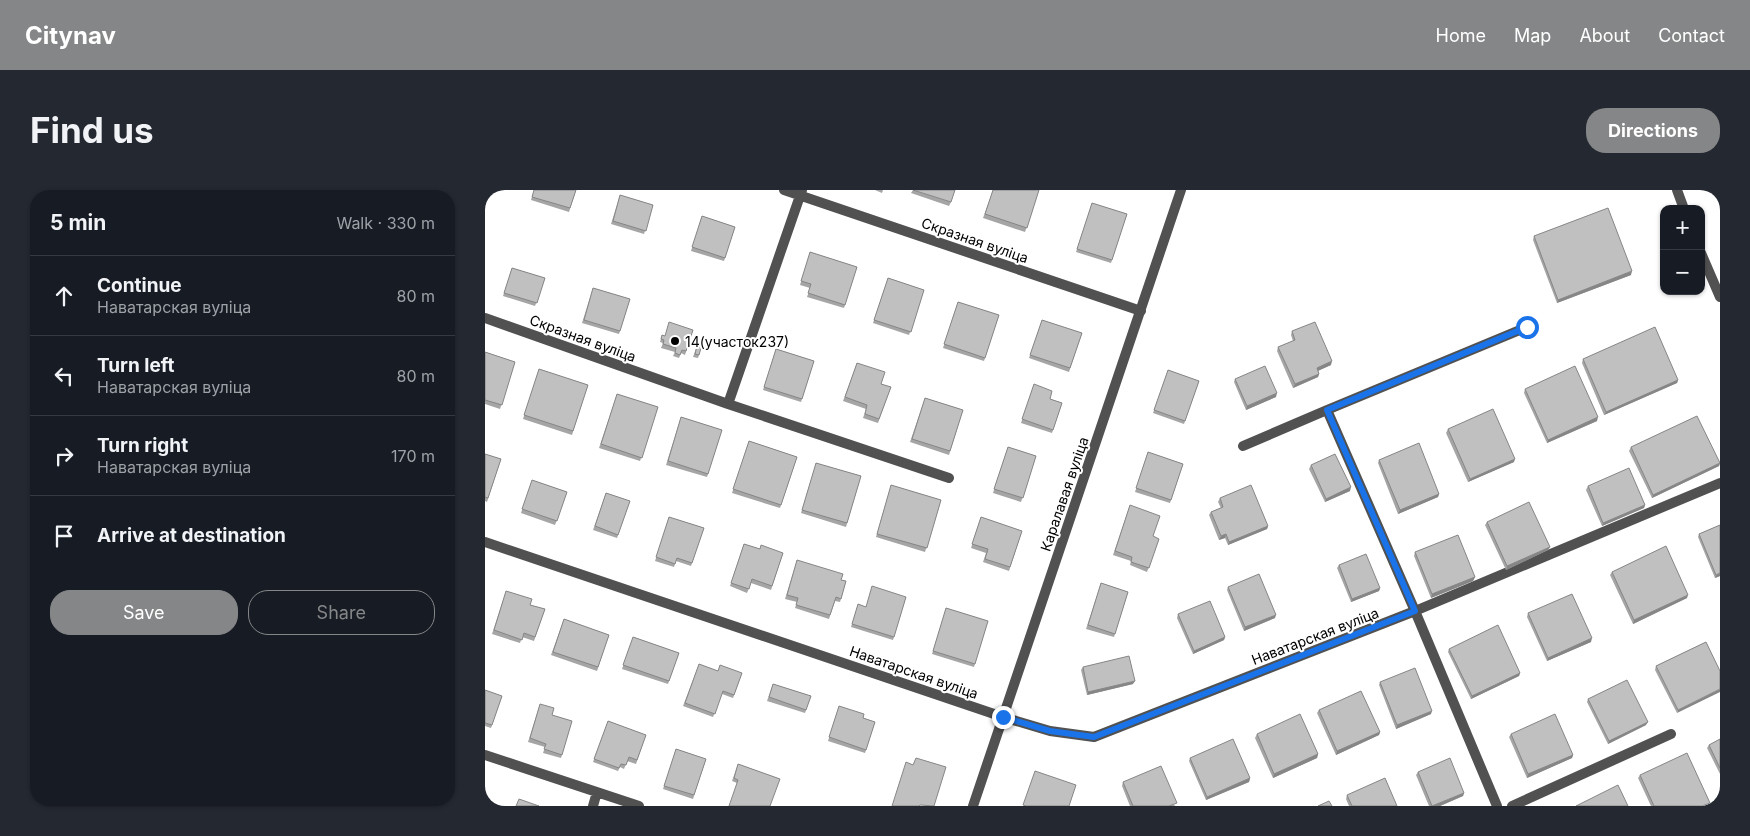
<!DOCTYPE html>
<html lang="en">
<head>
<meta charset="utf-8">
<style>
  body { margin:0; font-family:Inter,sans-serif; background:#242831; color:#f1f3f6 }
  .controls { position:absolute; right:15px; top:15px; display:grid; overflow:hidden; border-radius:10px; box-shadow:0 1px 4px #0004 }
  .controls button { width:45px; height:45px; display:grid; place-items:center; padding:0; border:0; border-bottom:1px solid #363941; background:#171b24; color:#f1f3f6; font:25px sans-serif }
  .stop { position:absolute; width:15px; height:15px; margin:-11px; border:4px solid #1a73e8; border-radius:50%; background:#fff }
  .stop.end { background:#1a73e8; border-color:#fff; box-shadow:0 1px 5px #0008 }
  .list { margin:0; padding:0; list-style:none }
  h2 { display:flex; justify-content:space-between; align-items:center; height:65px; margin:0; padding:0 20px; font-size:21px }
  h2 small { font-size:16px; font-weight:400; color:#9ea1a6 }
  .list li { display:grid; grid-template-columns:32px 1fr auto; gap:15px; align-items:center; box-sizing:border-box; height:80px; padding:0 20px; border-top:1px solid #363941 }
  .list b { display:block; font-size:19px; white-space:nowrap }
  .list p { margin:0; font-size:16px; white-space:nowrap; color:#9ea1a6 }
  .list em { font-size:16px; font-style:normal; color:#9ea1a6 }
  .actions { display:flex; gap:10px; padding:15px 20px }
  .actions a { flex:1; padding:11px 0; border:1px solid #858687; border-radius:20px; text-align:center; font-size:18px; color:#858687 }
  .actions .main { background:#858687; color:#fff }
  .icon { flex:none; width:28px; height:28px; fill:none; stroke:currentColor; stroke-width:2; stroke-linecap:round; stroke-linejoin:round }
  .map { position:relative; flex:none; width:1235px; height:616px; overflow:hidden; border-radius:20px }
  header { display:flex; align-items:center; gap:30px; box-sizing:border-box; height:70px; padding:0 25px; background:#858687; color:#fff }
  header strong { font-size:24px }
  nav { display:flex; gap:28px; margin-inline-start:auto; font-size:18px }
  .intro { display:flex; align-items:center; justify-content:space-between; box-sizing:border-box; height:120px; padding:0 30px }
  h1 { margin:0; font-size:35px }
  .button { padding:12px 22px; border-radius:20px; background:#858687; color:#fff; font-size:18px; font-weight:700 }
  main { display:flex; gap:30px; padding:0 30px }
  aside { flex:1; background:#171b24; border-radius:20px; box-shadow:0 1px 4px #0004 }
  .map>svg:first-child { display:block }
  .lines { fill:none; stroke-linecap:round; stroke-linejoin:round }
  .minor { stroke:#515151; stroke-width:10 }
  .tertiary { stroke:#515151; stroke-width:10 }
  .wall { fill:#a5a5a5 }
  .shaded-wall { fill:#868686 }
  .building { fill:#c0c0c0; stroke:#868686 }
  .route { stroke:#1a73e8; stroke-width:6 }
  .poi-dot { fill:#000; stroke:#fff; stroke-width:2 }
  .labels { text-anchor:middle; dominant-baseline:central; stroke-width:4; stroke-linejoin:round; paint-order:stroke }
  .street-label { font-size:14px; fill:#000; stroke:#fff }
  .poi-label { font-size:14px; fill:#000; stroke:#fff; text-anchor:start }
</style>
</head>
<body>
<header>
<strong>Citynav</strong>
<nav><a>Home</a><a>Map</a><a>About</a><a>Contact</a></nav>
</header>
<div class="intro"><h1>Find us</h1><a class="button">Directions</a></div>
<main>
<aside>
<h2>5 min<small>Walk · 330 m</small></h2>
<ul class="list">
<li><svg class="icon" aria-label="ahead" viewBox="0 0 24 24"><path d="M12 20V5M6 11l6-6 6 6"/></svg><div><b>Continue</b><p>Наватарская вуліца</p></div><em>80 m</em></li>
<li><svg class="icon" aria-label="left" viewBox="0 0 24 24"><path d="M17 20v-9H6M10 6l-5 5 5 5"/></svg><div><b>Turn left</b><p>Наватарская вуліца</p></div><em>80 m</em></li>
<li><svg class="icon" aria-label="right" viewBox="0 0 24 24"><path d="M7 20v-9h11M14 6l5 5-5 5"/></svg><div><b>Turn right</b><p>Наватарская вуліца</p></div><em>170 m</em></li>
<li><svg class="icon" aria-label="arrive" viewBox="0 0 24 24"><path d="M6 21V4h12l-3 4 3 4H6"/></svg><div><b>Arrive at destination</b></div></li>
</ul>
<div class="actions"><a class="main">Save</a><a>Share</a></div>
</aside>
<div class="map">
<svg width="1235" height="616" viewBox="0 0 1235 616">
  <rect width="100%" height="100%" fill="#fff"/>
  <g class="lines">
    <path class="minor" d="M299,0L656,121
      M317,0L243,214L464,288
      M0,128L243,214
      M758,256L842,220
      M0,352L518,527L565,541L609,547L930,421L1235,293
      M0,565L154,616
      M108,616L112,602
      M488,616L696,0
      M1012,616L930,421L842,220L1042,137
      M1027,616L1186,544"/>
    <path class="tertiary" d="M1192,0L1199,19
      M1216,63L1235,107"/>
  </g>
  <path class="wall" d="M49,0H91L84,22L46,10Z
    M390,0H398L397,3Z
    M428,0L466,12L464,16L426,3Z
    M508,0H554L540,42L498,28Z
    M135,5L168,15L159,44L126,34Z
    M607,13L642,24L626,73L591,62Z
    M217,26L250,37L239,71L206,61Z
    M1049,46L1146,85L1072,113L1048,50Z
    M325,62L372,77L359,118L322,107L325,98L315,95Z
    M27,78L60,88L50,116L18,106Z
    M403,88L439,100L424,145L388,133Z
    M108,98L145,109L134,144L97,133Z
    M473,112L514,125L499,171L458,158Z
    M557,130L597,143L584,182L544,168Z
    M208,140L200,165L196,163L194,168L188,166L190,162L176,158L178,153L175,152L177,145L180,146Z
    M807,141L846,175L833,181L834,184L833,187L808,198L792,161L793,157L808,151L806,145Z
    M212,156L216,158L213,168L208,167Z
    M291,159L329,171L316,212L278,200Z
    M0,162L30,172L15,219L0,214Z
    M1098,169L1193,190L1192,193L1119,225L1097,173Z
    M372,173L396,194L406,197L393,233L378,228L381,219L358,211Z
    M54,179L103,195L87,245L38,229Z
    M683,180L714,191L699,234L668,223Z
    M750,189L791,207L761,220L749,192Z
    M549,194L565,209L577,213L567,243L536,233Z
    M1040,199L1112,231L1062,253L1039,203Z
    M132,204L173,217L155,271L114,258Z
    M440,208L478,220L464,265L425,252Z
    M196,227L237,240L222,287L181,275Z
    M963,239L1029,272L983,292L961,243Z
    M264,251L312,267L295,318L247,303Z
    M523,257L551,266L536,312L508,303Z
    M1146,257L1235,273L1234,276L1167,308L1144,261Z
    M663,262L698,274L685,313L650,302Z
    M0,264L16,269L2,312L0,311Z
    M894,270L954,304L953,307L913,324L893,273Z
    M331,273L376,286L361,337L316,323Z
    M826,275L865,301L840,312L824,279Z
    M47,290L82,302L70,335L36,323Z
    M406,295L456,310L440,362L391,347Z
    M1103,296L1160,315L1159,318L1117,336L1101,300Z
    M121,303L145,311L132,348L108,340Z
    M735,308L783,336L782,339L743,355L740,348L734,350L724,325L726,322L736,318L733,312Z
    M645,315L668,346L674,349L662,382L645,375L646,371L628,365Z
    M184,327L219,338L206,376L191,371L189,377L170,371Z
    M496,327L537,341L524,381L498,372L501,363L486,358Z
    M1002,332L1065,357L1063,360L1021,380L1000,335Z
    M1235,335V386L1230,388L1213,347L1214,344Z
    M259,354L275,359L298,363L286,400L266,393L262,403L245,396Z
    M930,362L990,387L988,391L946,408L929,366Z
    M312,370L356,390L361,391L355,412L350,411L344,429L310,418L312,412L300,409Z
    M854,375L895,398L894,401L866,412L852,378Z
    M1127,382L1202,408L1148,434L1125,385Z
    M616,393L643,402L629,447L601,439Z
    M743,397L790,428L759,441L742,400Z
    M21,401L45,415L60,419L49,451L37,447L35,453L7,444Z
    M421,407L408,450L366,437L373,414L381,417Z
    M461,418L503,431L489,477L447,464Z
    M1043,423L1106,452L1062,471L1042,427Z
    M693,424L740,447L739,450L708,464L692,428Z
    M79,429L124,445L112,481L66,465Z
    M148,447L194,463L183,494L137,479Z
    M1221,452L1192,523L1170,480L1171,476Z
    M964,459L1035,483L1034,486L986,509L963,462Z
    M214,474L233,481L257,483L248,508L237,504L228,527L198,516Z
    M598,477L648,494L602,505L596,480Z
    M895,492L946,524L911,539L894,495Z
    M288,494L326,506L320,523L282,511Z
    M0,500L17,506L6,538L0,536Z
    M1103,509L1161,535L1123,554L1102,512Z
    M55,514L67,525L87,531L76,568L58,563L60,557L43,552Z
    M354,516L378,528L390,532L380,563L343,551Z
    M834,520L895,542L894,545L851,565L832,523Z
    M123,531L161,545L151,574L142,571L139,579L135,577L133,581L108,572Z
    M772,544L833,564L832,568L788,588L770,548Z
    M1026,544L1088,565L1087,568L1042,588L1024,547Z
    M1235,549V584L1222,558L1224,555Z
    M191,559L221,569L208,609L178,599Z
    M705,568L765,588L764,592L721,610L704,571Z
    M253,574L295,589L252,593L247,591Z
    M933,582L979,603L978,606L955,616H944L931,585Z
    M1155,585L1224,616H1166L1153,588Z
    M638,592L691,616H645L637,596Z
    M862,605L912,616H864L861,609Z"/>
  <path class="shaded-wall" d="M1147,81L1146,85L1072,113L1073,110Z
    M847,171L846,175L830,182L832,178Z
    M834,184L833,187L808,198L810,194Z
    M1193,190L1192,193L1119,225L1121,222Z
    M792,203L791,207L761,220L762,216Z
    M1113,227L1112,231L1062,253L1063,250Z
    M1030,269L1029,272L983,292L985,289Z
    M1235,273L1234,276L1167,308L1168,305Z
    M866,297L865,301L840,312L841,309Z
    M954,304L953,307L913,324L915,320Z
    M1160,315L1159,318L1117,336L1118,333Z
    M783,336L782,339L743,355L744,352Z
    M741,344L740,348L734,350L736,346Z
    M1065,357L1063,360L1021,380L1022,376Z
    M1235,383V386L1230,388L1231,385Z
    M990,387L988,391L946,408L947,404Z
    M895,398L894,401L866,412L867,409Z
    M1203,405L1202,408L1148,434L1149,430Z
    M791,425L790,428L759,441L760,437Z
    M740,447L739,450L708,464L709,461Z
    M1107,448L1106,452L1062,471L1063,468Z
    M1035,483L1034,486L986,509L987,506Z
    M650,491L648,494L602,505L603,502Z
    M1235,499V502L1192,523L1193,520Z
    M947,521L946,524L911,539L912,535Z
    M1163,532L1161,535L1123,554L1124,551Z
    M895,542L894,545L851,565L852,561Z
    M833,564L832,568L788,588L789,584Z
    M1088,565L1087,568L1042,588L1043,584Z
    M765,588L764,592L721,610L722,607Z
    M979,603L978,606L955,616H948Z"/>
  <path class="building" d="M49,0H91L85,18L47,7Z
    M428,0H470L466,12Z
    M508,0H554L542,38L500,24Z
    M135,5L168,15L161,41L128,31Z
    M607,13L642,24L627,70L592,59Z
    M1123,18L1147,81L1073,110L1049,46Z
    M217,26L250,37L240,68L207,57Z
    M325,62L372,77L360,115L323,103L326,94L316,91Z
    M27,78L60,88L52,113L19,103Z
    M403,88L439,100L426,142L389,130Z
    M108,98L145,109L135,141L99,130Z
    M473,112L514,125L500,168L459,154Z
    M557,130L597,143L585,178L545,165Z
    M184,132L208,140L201,161L197,160L195,165L190,163L191,158L178,154L179,150L176,149L177,145L180,146Z
    M830,132L847,171L832,178L834,184L810,194L793,157L810,150L807,141Z
    M1170,137L1193,190L1121,222L1098,169Z
    M212,156L216,158L214,165L210,164Z
    M291,159L329,171L317,209L279,197Z
    M0,162L30,172L17,215L0,210Z
    M372,173L400,182L396,194L406,197L394,229L380,224L382,215L360,207Z
    M780,176L792,203L762,216L750,189Z
    M1090,176L1113,227L1063,250L1040,199Z
    M54,179L103,195L88,241L39,225Z
    M683,180L714,191L700,231L669,220Z
    M549,194L567,201L565,209L577,213L568,240L537,229Z
    M132,204L173,217L157,268L116,254Z
    M440,208L478,220L465,261L427,249Z
    M1008,219L1030,269L985,289L963,239Z
    M1212,226L1235,273L1168,305L1146,257Z
    M196,227L237,240L223,284L183,271Z
    M264,251L312,267L296,315L248,299Z
    M934,253L954,304L915,320L894,270Z
    M523,257L551,266L538,308L509,299Z
    M663,262L698,274L686,310L651,298Z
    M0,264L16,269L3,308L0,307Z
    M850,264L866,297L841,309L826,275Z
    M331,273L376,286L362,333L317,320Z
    M1144,278L1160,315L1118,333L1103,296Z
    M47,290L82,302L72,331L37,319Z
    M406,295L456,310L442,358L392,344Z
    M766,295L783,336L744,352L741,344L736,346L726,322L738,317L735,308Z
    M121,303L145,311L133,345L110,336Z
    M1044,312L1065,357L1022,376L1002,332Z
    M645,315L675,326L668,346L674,349L664,378L646,372L647,367L630,361Z
    M184,327L219,338L207,373L192,368L190,374L171,367Z
    M496,327L537,341L525,377L500,369L503,359L487,354Z
    M1235,335V383L1231,385L1214,344Z
    M973,345L990,387L947,404L930,362Z
    M259,354L275,359L276,355L298,363L287,396L267,389L264,399L246,393Z
    M1181,356L1203,405L1149,430L1127,382Z
    M881,364L895,398L867,409L854,375Z
    M312,370L358,384L356,390L361,391L356,409L351,407L345,425L311,415L313,408L302,405Z
    M774,384L791,425L760,437L743,397Z
    M616,393L643,402L630,444L603,435Z
    M387,396L421,407L409,447L367,434L373,414L381,417Z
    M21,401L47,409L45,415L60,419L50,447L39,443L37,450L9,440Z
    M1087,404L1107,448L1063,468L1043,423Z
    M725,411L740,447L709,461L693,424Z
    M461,418L503,431L490,474L448,461Z
    M79,429L124,445L113,477L68,462Z
    M1013,435L1035,483L987,506L964,459Z
    M148,447L194,463L184,491L138,475Z
    M1221,452L1235,481V499L1193,520L1171,476Z
    M644,466L650,491L603,502L598,477Z
    M214,474L233,481L235,475L257,483L249,505L238,501L230,524L200,513Z
    M930,478L947,521L912,535L895,492Z
    M1142,490L1163,532L1124,551L1103,509Z
    M288,494L326,506L321,520L284,507Z
    M0,500L17,506L7,535L0,533Z
    M876,501L895,542L852,561L834,520Z
    M55,514L69,518L67,525L87,531L77,565L59,559L61,554L45,548Z
    M354,516L379,524L378,528L390,532L381,560L344,547Z
    M815,524L833,564L789,584L772,544Z
    M1070,524L1088,565L1043,584L1026,544Z
    M123,531L161,545L152,570L144,567L141,575L136,574L134,578L109,569Z
    M748,549L765,588L722,607L705,568Z
    M1235,549V578L1224,555Z
    M191,559L221,569L209,605L179,596Z
    M1202,563L1225,613L1217,616H1169L1155,585Z
    M431,568L461,577L449,616L435,615L434,616H407L421,572L428,575Z
    M965,568L979,603L947,616L933,582Z
    M253,574L295,589L285,616H244L253,590L249,588Z
    M676,576L692,613L684,616H648L638,592Z
    M550,581L591,595L584,616H541L538,615Z
    M900,588L912,616H867L862,605Z
    M1133,595L1143,616H1091Z
    M34,609L54,616H31Z
    M844,611L847,616H833Z"/>
  <g class="lines">
    <path class="route" d="M518,527L565,541L609,547L930,421L842,220L1042,137"/>
  </g>
  <circle class="poi-dot" cx="190" cy="151" r="5"/>
  <g class="labels">
    <g class="street-label">
      <text transform="translate(490 50) rotate(19)">Скразная вуліца</text>
      <text transform="translate(98 148) rotate(20)">Скразная вуліца</text>
      <text transform="translate(579 304) rotate(-71)">Каралавая вуліца</text>
      <text transform="translate(830 446) rotate(-21)">Наватарская вуліца</text>
      <text transform="translate(429 482) rotate(19)">Наватарская вуліца</text>
    </g>
    <g class="poi-label">
      <text x="200" y="151">14(участок237)</text>
    </g>
  </g>
</svg>
<div class="controls">
<button>+</button>
<button>−</button>
</div>
<div class="stop" style="left:1042px;top:137px"></div>
<div class="stop end" style="left:518px;top:527px"></div>
</div>
</main>
</body>
</html>
